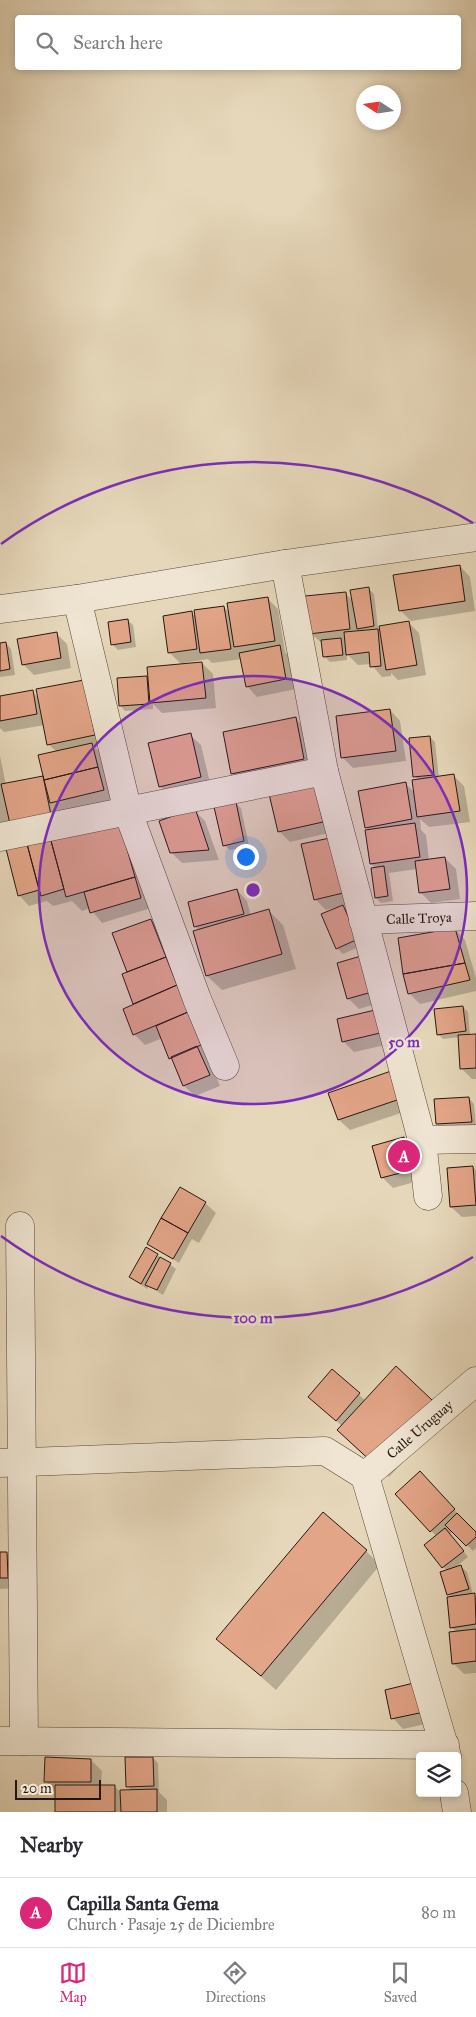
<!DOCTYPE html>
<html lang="en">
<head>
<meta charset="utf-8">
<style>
  body { margin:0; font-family:"IM FELL Great Primer",serif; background:#f7f7f7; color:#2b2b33 }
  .controls { position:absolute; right:15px; bottom:15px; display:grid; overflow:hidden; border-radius:5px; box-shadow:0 2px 8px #0003 }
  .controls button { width:45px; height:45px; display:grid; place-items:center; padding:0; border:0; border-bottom:1px solid #e1e1e2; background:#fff; color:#2b2b33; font:25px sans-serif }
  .compass { position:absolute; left:356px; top:85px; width:45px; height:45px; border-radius:50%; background:#fff; box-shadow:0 2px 8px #0003; rotate:282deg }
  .scale { position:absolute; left:15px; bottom:12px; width:86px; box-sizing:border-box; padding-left:5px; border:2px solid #271610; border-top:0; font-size:14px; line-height:18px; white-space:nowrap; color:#271610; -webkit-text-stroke:4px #efe5d2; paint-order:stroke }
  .you { position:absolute; left:245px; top:856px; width:18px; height:18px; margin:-12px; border:4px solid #fff; border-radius:50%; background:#1a73e8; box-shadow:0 0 0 8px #1a73e833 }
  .badge { display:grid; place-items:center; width:32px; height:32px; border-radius:50%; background:#db2777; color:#fff; font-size:16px; font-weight:700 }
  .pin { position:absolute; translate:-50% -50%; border:2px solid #fff; box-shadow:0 1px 5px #0006 }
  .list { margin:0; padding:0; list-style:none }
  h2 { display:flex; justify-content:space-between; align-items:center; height:65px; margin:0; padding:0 20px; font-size:21px }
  h2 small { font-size:16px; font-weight:400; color:#7c7c81 }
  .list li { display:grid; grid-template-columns:32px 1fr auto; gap:15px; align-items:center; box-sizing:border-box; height:70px; padding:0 20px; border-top:1px solid #e1e1e2 }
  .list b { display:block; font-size:19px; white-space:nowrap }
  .list p { margin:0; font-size:16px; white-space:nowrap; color:#7c7c81 }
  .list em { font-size:16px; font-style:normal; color:#7c7c81 }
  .icon { flex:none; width:28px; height:28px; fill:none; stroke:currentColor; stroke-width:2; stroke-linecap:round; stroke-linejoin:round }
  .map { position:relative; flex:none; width:476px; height:1812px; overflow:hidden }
  .search { position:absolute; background:#fff; box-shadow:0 2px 8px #0003; left:15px; right:15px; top:15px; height:55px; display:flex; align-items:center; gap:12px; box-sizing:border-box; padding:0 18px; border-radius:5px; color:#7c7c81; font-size:19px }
  .sheet { height:135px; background:#fff }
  nav { display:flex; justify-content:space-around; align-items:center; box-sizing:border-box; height:70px; border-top:1px solid #e1e1e2; background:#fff; font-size:14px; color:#7c7c81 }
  nav a { display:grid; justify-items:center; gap:2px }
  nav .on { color:#db2777 }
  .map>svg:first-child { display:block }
  .shadow { fill:#0003 }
  .building { fill:#e3a588; stroke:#271610 }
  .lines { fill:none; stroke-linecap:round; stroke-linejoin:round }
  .minor-casing { stroke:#57463a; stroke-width:29 }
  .minor { stroke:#efe5d2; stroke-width:28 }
  .ring { fill:none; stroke:#7b2cbf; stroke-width:2.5 }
  .labels { text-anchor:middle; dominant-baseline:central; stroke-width:5; stroke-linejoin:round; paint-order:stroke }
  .street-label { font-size:14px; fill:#271610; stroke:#efe5d2 }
  .centre { fill:#7b2cbf; stroke:#efe5d2; stroke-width:2.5 }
  .ring-label { font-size:15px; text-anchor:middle; font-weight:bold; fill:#7b2cbf; stroke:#efe5d2; stroke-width:5; stroke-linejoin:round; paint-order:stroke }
</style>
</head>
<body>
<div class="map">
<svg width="476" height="1812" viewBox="0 0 476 1812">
  <rect width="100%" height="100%" fill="#e6d7ba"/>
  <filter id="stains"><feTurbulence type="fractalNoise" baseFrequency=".004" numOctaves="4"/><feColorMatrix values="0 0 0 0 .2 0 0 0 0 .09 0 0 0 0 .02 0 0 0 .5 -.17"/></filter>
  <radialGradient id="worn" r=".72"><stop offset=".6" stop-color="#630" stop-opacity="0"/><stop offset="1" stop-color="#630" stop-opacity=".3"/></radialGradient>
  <path class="shadow" d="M460,566L470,577L475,611L411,621L400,610Z
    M369,589L374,594L378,628L408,622L419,633L426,675L398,680L391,673V676L382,677L371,664L358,665L347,654V660L330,662L324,656L323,644L310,633L345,593L353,601Z
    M267,598L278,609L285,652L290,657L296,689L257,697L247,686L242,659L212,663L208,659L183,663V665L202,663L213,674L216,708L162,713L153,704V709L125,711L120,705L146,678L150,681L182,665L170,653L164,617L191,613L196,617L224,607L230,613Z
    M127,620L133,625L136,647L118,650L112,644Z
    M56,633L67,644L71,668L34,675L23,664Z
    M6,643L11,649L15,675L0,677V644Z
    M84,681L105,745L95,747L103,755L114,800L62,813L57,809L61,826L0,823V756L6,785L45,777L57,752L48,744L45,725L4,732L0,728V698L32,691L39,699Z
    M390,710L400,721L406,761L353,768L343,758Z
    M295,718L306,729L314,769L243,784L233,773Z
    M190,735L201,745L211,787L170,797L160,786Z
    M430,737L435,742L439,778L454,776L464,786L470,822L429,827L420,819L421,830L426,835L429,860L445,858L456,869L460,899L431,903L420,892L417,869L389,873L393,901L381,903L376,898L377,869L371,864L369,830L366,827L405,783L415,793L419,781L415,776Z
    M314,785L333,832L290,842L279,831Z
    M235,803L241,808L249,846L230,850L224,845Z
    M194,810L205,821L219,860L182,863L171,852Z
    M117,819L151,908L102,923L90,908L82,911L72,901L53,906L47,901L29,906L19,895L7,850Z
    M303,845L353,904L343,906L348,911L363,945L343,954L337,948L338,907L326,910L315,899Z
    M237,890L247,901L251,916L268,910L283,925L296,969L222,990L207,976L195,932L200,931L195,926Z
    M151,920L162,931L220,1086L195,1096L184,1086L163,1038L145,1045L134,1034L135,1005L123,975L128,973L114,934Z
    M455,929L465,940L476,978V991L420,1004L410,994Z
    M339,964L382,1002L359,1009L348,998Z
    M463,1007L468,1012L470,1036L476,1035V1079H472L462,1069L459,1037L443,1039L438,1034Z
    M375,1012L390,1044L354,1052L343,1041Z
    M401,1083L410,1110L350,1130L339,1120L330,1093Z
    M469,1098L474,1104L476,1127L443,1129L437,1124Z
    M403,1139L414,1149L422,1180L393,1188L382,1177Z
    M473,1167L476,1170V1216L462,1217L451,1207Z
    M205,1203L216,1213L199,1243L192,1239L179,1263L148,1243Z
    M157,1255L176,1269L163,1295L149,1286L147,1289L130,1277Z
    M396,1368L446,1416L389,1477L353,1445L342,1426L320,1407L332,1371L366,1401Z
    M430,1483L476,1534V1548L473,1551L453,1531L450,1534L468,1557L453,1569L461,1567L467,1572L473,1594L476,1596V1673L464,1674L453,1663L457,1632L451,1627L452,1597L449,1594L447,1571L425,1545L436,1536L397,1494Z
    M366,1551L380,1565L276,1690L218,1639Z
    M7,1553L18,1564V1588L0,1589V1554Z
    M386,1690L439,1721L403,1729L393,1718Z
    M153,1758L158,1763L159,1792L167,1800V1812H57V1792L46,1781L91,1760L102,1771L101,1786H114L121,1793L131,1790L127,1786Z"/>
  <path class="building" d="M460,565L465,601L399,611L393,575Z
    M369,587L374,626L357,629L350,590Z
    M346,592L350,629L309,634L305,596Z
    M268,597L275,641L234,647L227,603Z
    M224,606L231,649L200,653L194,610Z
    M192,611L197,649L168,653L163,616Z
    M128,619L131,642L111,645L108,622Z
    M409,621L417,665L386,670L379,626Z
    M378,629L381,666L370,667L369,652L346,655L344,632Z
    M57,632L61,658L22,665L17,639Z
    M341,638L343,655L323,657L321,640Z
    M6,642L10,669L0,671V643Z
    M280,645L286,679L246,687L239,653Z
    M202,662L206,698L150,703L147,667Z
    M147,676L149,704L119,706L117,678Z
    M84,680L95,735L47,745L36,689Z
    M33,690L37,714L0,721V696Z
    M390,709L396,751L341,758L336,716Z
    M296,717L304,759L231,774L223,732Z
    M191,733L201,777L159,787L148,743Z
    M430,736L434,775L413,777L409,738Z
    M92,743L98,767L44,780L38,755Z
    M98,767L104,790L50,803L44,780Z
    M454,774L460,811L417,817L412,780Z
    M43,776L51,815L10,824L1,784Z
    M406,782L412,819L365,828L358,791Z
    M314,783L323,822L278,832L269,794Z
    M236,802L244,841L223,846L214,807Z
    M195,808L209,850L170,853L159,821Z
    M118,818L135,877L66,897L50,837Z
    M415,823L420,857L370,864L365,830Z
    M50,837L64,889L41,896L27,844Z
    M330,838L343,893L314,900L301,844Z
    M27,844L39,890L18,896L6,849Z
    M445,857L450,889L419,893L415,861Z
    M384,866L388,896L375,898L371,868Z
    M135,877L141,898L90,913L84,892Z
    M237,889L244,914L194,927L188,902Z
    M343,905L358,939L336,949L321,914Z
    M269,909L282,954L206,976L193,931Z
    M151,919L166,957L127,972L112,933Z
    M455,928L465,963L403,974L398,938Z
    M361,956L372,992L347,999L337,963Z
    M166,957L177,985L133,1004L122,974Z
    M465,963L470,980L408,994L403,974Z
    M177,985L188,1012L133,1035L123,1009Z
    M463,1006L466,1031L437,1035L434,1009Z
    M375,1010L380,1033L342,1042L337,1019Z
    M188,1012L201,1045L169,1059L156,1026Z
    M476,1034V1068L460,1069L458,1035Z
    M197,1046L210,1075L183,1086L171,1057Z
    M391,1071L400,1099L338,1120L328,1093Z
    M469,1097L472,1122L436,1124L434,1099Z
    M404,1137L412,1170L381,1178L372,1146Z
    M473,1166L476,1205L450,1207L447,1168Z
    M180,1187L206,1202L188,1233L161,1218Z
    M161,1218L188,1233L173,1259L147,1244Z
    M146,1247L158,1254L141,1284L129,1277Z
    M160,1257L171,1263L157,1290L145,1285Z
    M396,1366L432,1400L374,1464L337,1430Z
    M332,1369L360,1393L336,1421L308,1397Z
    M420,1471L455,1509L430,1532L395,1494Z
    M323,1512L367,1550L261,1676L216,1639Z
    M457,1513L476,1532V1537L466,1546L445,1525Z
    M445,1528L464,1551L442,1568L424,1545Z
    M0,1552H7L8,1578H0Z
    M461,1565L469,1589L447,1595L440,1572Z
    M475,1593L476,1624L450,1628L447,1597Z
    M476,1629V1661L452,1664L449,1632Z
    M422,1681L429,1711L391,1719L385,1690Z
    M45,1757L91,1759V1782H44Z
    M125,1757H153L154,1786L126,1787Z
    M55,1785H115V1812H55Z
    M157,1789V1812H121L120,1790Z"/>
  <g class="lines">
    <defs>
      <g id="minor">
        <path d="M285,564L324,771L422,1140L428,1196"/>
        <path d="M77,599L128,812L197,999L225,1066"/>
        <path d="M0,609L77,599L285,564L476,537"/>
        <path d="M0,837L324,771"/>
        <path id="s1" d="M363,920L476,916"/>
        <path d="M422,1140L476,1139"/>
        <path d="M20,1226L24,1741"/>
        <path d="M0,1463L325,1451L365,1476L447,1756"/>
        <path id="s2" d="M365,1476L476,1381"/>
        <path d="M0,1741L445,1745"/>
        <path d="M454,1793L457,1812"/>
      </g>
    </defs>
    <use href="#minor" class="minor-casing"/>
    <use href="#minor" class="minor"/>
  </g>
  <circle cx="253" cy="890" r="214" fill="#7b2cbf" fill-opacity=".12"/>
  <g class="ring">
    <circle cx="253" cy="890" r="214"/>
    <path d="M473 1257A428 428 0 0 1 1 1236M1 544A428 428 0 0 1 473 523"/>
  </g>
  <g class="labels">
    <g class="street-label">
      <text stroke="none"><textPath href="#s1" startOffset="56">Calle Troya</textPath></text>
      <text stroke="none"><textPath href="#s2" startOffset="72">Calle Uruguay</textPath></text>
    </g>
  </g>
  <circle cx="253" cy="890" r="8" class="centre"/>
  <g class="ring-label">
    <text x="404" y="1047">50 m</text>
    <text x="253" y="1323">100 m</text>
  </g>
  <rect width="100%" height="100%" filter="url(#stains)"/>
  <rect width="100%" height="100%" fill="url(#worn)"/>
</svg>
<div class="controls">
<button><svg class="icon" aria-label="layers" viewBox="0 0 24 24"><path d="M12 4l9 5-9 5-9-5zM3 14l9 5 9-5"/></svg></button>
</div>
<svg class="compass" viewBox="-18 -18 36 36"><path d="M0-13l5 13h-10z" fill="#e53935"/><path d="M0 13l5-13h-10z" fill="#7c7c81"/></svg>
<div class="scale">20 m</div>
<div class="you"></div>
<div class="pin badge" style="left:404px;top:1156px">A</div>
<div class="search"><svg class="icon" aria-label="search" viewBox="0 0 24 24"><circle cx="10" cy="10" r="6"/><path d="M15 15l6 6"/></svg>Search here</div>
</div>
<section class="sheet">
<h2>Nearby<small></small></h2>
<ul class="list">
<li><span class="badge">A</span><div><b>Capilla Santa Gema</b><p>Church · Pasaje 25 de Diciembre</p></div><em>80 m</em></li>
</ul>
</section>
<nav>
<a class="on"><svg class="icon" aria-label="map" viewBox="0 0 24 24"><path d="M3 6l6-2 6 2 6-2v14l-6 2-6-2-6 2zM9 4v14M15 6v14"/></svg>Map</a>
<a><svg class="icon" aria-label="directions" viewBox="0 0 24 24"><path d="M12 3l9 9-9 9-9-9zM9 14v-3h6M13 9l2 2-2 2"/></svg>Directions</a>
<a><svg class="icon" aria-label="saved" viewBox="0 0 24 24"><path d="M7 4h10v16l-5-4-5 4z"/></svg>Saved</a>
</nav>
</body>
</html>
